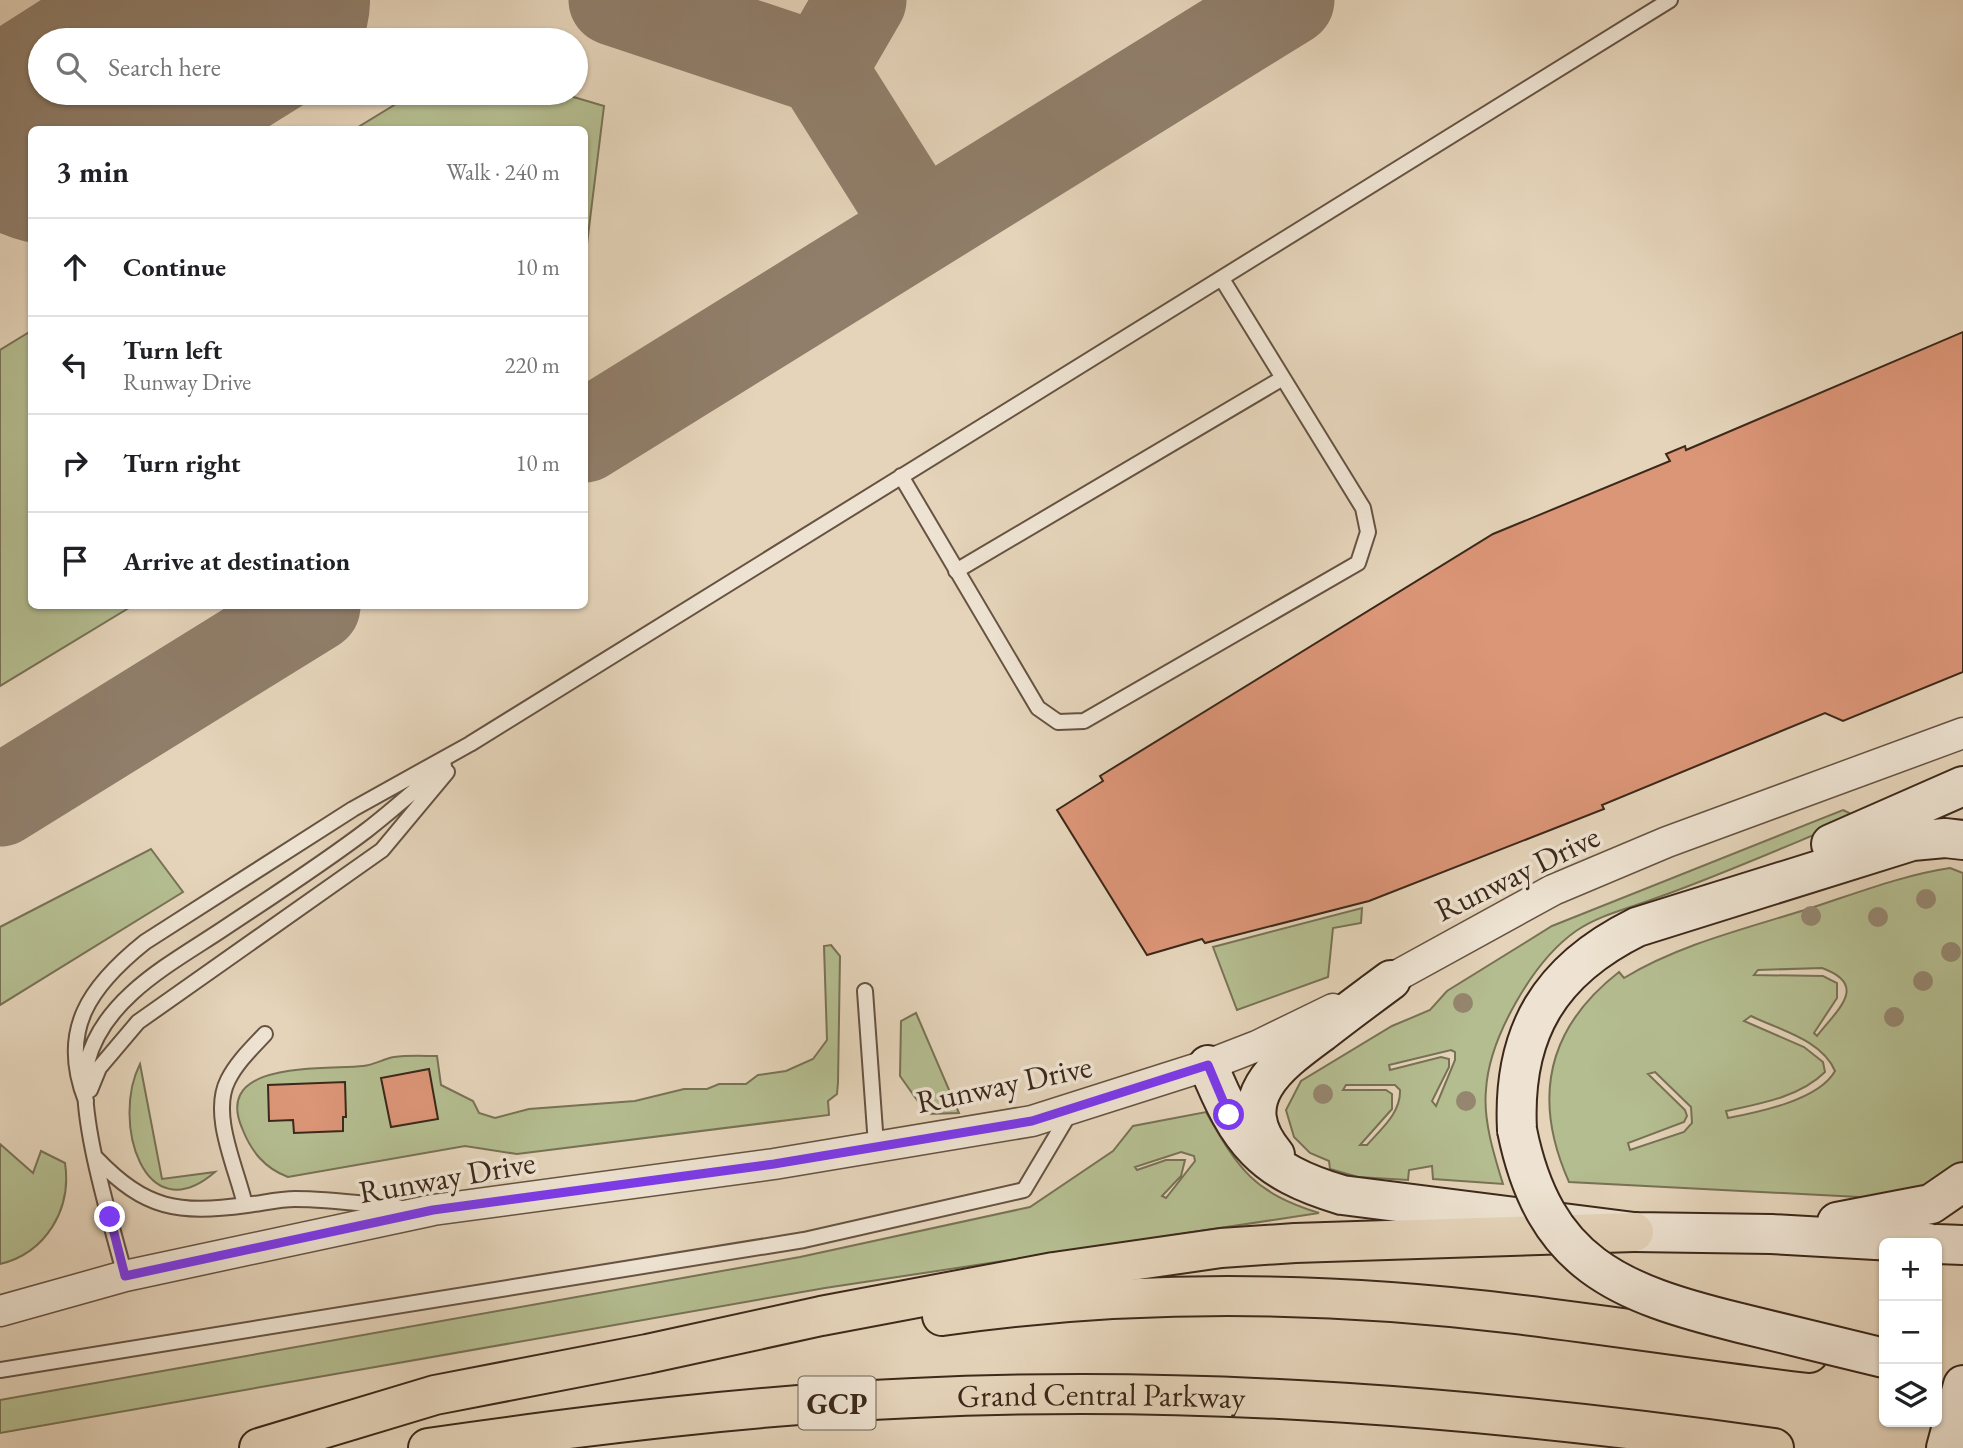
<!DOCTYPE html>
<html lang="en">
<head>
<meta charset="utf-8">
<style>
  body { margin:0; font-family:"EB Garamond",serif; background:#f2f2f2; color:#202124 }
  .controls { position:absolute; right:21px; bottom:21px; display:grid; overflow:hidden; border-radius:10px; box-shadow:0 2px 5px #0004 }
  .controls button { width:63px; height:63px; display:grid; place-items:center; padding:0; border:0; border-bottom:2px solid #e0e0e0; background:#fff; color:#202124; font:35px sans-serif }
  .stop { position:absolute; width:21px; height:21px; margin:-16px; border:5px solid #7c3aed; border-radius:50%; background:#fff }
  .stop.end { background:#7c3aed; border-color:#fff; box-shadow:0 2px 7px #0008 }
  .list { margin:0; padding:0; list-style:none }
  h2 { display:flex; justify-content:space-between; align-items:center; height:91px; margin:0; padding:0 28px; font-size:30px }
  h2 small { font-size:23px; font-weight:400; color:#757577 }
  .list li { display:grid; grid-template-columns:46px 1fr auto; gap:21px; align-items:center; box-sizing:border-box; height:98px; padding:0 28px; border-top:2px solid #e0e0e0 }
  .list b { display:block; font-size:26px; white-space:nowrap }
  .list p { margin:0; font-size:23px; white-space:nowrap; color:#757577 }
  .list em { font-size:23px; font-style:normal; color:#757577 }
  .icon { flex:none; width:38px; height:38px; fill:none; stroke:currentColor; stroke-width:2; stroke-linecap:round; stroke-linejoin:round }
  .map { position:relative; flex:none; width:1963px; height:1448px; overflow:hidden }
  .search { position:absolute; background:#fff; box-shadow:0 2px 5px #0004; left:28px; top:28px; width:560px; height:77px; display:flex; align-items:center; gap:18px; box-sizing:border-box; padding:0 24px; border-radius:38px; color:#757577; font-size:26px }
  .panel { position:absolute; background:#fff; box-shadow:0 2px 5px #0004; left:28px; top:126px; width:560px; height:483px; border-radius:10px }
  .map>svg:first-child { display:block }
  .green { fill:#b4bd90; stroke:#787255; stroke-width:2; fill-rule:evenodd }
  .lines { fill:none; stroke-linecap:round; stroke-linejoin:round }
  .taxiway { stroke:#907e6a; stroke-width:91 }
  .runway { stroke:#907e6a; stroke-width:228 }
  .building { fill:#db9577; stroke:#3c281a; stroke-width:2 }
  .lane-casing { stroke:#665342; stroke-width:18 }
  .street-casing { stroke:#665342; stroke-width:33 }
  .secondary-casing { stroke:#3c281a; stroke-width:42 }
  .highway-casing { stroke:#3c281a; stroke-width:42 }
  .lane { stroke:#eee3d2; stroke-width:14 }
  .street { stroke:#eee3d2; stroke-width:30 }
  .secondary { stroke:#eee3d2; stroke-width:38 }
  .highway { stroke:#e5d4ba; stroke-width:38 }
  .secondary-bridge-casing { stroke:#3c281a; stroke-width:42; stroke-linecap:butt }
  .secondary-bridge { stroke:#eee3d2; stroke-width:38 }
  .tree { fill:#95866f }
  .route { stroke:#7c3aed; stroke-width:9 }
  .labels { text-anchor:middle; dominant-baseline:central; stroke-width:7; stroke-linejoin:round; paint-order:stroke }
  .shield { fill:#eee3d2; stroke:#716051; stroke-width:2 }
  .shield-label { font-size:30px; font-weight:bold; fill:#3c281a }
  .street-label { font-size:32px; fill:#3c281a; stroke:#eee3d2 }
</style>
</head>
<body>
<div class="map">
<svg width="1963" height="1448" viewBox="0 0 1963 1448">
  <rect width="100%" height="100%" fill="#e5d4ba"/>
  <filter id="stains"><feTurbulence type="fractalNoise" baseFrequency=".00286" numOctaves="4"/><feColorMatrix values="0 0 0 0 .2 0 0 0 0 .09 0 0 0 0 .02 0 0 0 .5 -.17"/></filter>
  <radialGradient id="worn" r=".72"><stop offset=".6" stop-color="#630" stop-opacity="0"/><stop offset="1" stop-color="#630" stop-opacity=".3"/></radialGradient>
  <path class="green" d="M414,93H560L604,106L585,260L584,130L355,129Z
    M31,331L32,606H132L0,686V350Z
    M1843,810L1857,817C1791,844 1726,873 1659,897C1631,908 1601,914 1576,931C1533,961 1489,1038 1486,1090C1483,1120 1494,1155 1503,1184L1433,1179L1432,1166L1409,1170L1408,1180L1358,1177L1330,1169L1329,1161L1310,1153L1294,1137L1286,1110L1301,1081L1392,1026L1430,1010L1447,991L1552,926ZM1451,1050L1455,1052V1060L1436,1106L1432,1101L1449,1067V1059L1441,1057L1390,1070L1389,1065ZM1346,1085H1395L1400,1090C1401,1113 1381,1129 1367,1145H1360L1392,1109V1094L1386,1090H1343Z
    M151,849L183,892L0,1005V927Z
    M1950,868L1963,873V1165L1916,1200L1569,1182C1532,1099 1547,1028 1619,972L1624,978C1680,944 1748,928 1811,908C1857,893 1903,875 1950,868ZM1822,968C1869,985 1838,1009 1817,1036L1814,1033L1837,998V983L1823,976L1754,975L1758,970ZM1751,1016C1780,1030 1822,1040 1835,1071C1819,1100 1759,1112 1728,1118L1726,1111C1759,1104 1800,1097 1825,1072L1823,1062L1804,1047L1744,1021ZM1655,1072L1691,1107L1692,1123L1684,1132L1630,1150L1628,1143L1684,1122L1687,1116L1685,1110L1648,1074Z
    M1362,908L1361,923L1333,928L1328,977L1237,1010L1213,947Z
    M831,945L840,956L838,1082L837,1094L828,1101L829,1115L517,1154L465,1146L288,1177C264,1168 251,1151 242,1128C213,1060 324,1070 363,1066C374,1065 383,1059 394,1057C408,1055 423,1056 437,1056L441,1085L473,1101L479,1113L495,1118L529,1109L635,1101L684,1089H707L719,1084H746L758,1075L786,1071L813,1059L827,1040L824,946Z
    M916,1013L959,1113L927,1114L900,1076L901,1021Z
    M140,1064L162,1179L215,1172C144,1233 111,1121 140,1064Z
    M1206,1112C1239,1170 1253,1192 1319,1213L825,1288L0,1433V1400L800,1257L1030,1207L1113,1151L1133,1126ZM1181,1152L1194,1156L1195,1161L1166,1198L1162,1196L1181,1176L1185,1160H1166L1137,1170L1135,1167Z
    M0,1144L33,1173L41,1151L65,1163C72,1209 46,1253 0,1264Z"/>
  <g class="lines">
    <path class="taxiway" d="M614,0L821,69L921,228
      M821,69L861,0
      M584,437L1289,0
      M0,801L315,606"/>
    <path class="runway" d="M192,40L256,0
      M49,130L107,93"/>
  </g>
  <path class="building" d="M1963,332V672L1843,721L1825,713L1602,805L1604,809L1369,901L1205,943L1202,939L1147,955L1057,810L1103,781L1100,776L1493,534L1670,461L1666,454L1685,446L1686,450Z
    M429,1069L438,1119L391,1127L381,1078Z
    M345,1082L346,1117H343V1131L294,1133L293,1120L269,1121L268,1085Z"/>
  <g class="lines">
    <defs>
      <path id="lane" d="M901,476L1038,708L1058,722L1084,721L1358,563L1368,532L1363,508L1222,279
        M956,571L1283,378
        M865,991L876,1145
        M90,1090L99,1068L138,1022L382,850L447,772
        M86,1101C58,1030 90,986 145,942L353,809L470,744L1670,0
        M96,1158C146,1210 178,1214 247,1205C263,1203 280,1199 295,1199C329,1199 364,1204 398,1207
        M245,1205C237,1169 210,1115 228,1080C237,1062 252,1048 265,1034
        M125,1276C112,1225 76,1112 87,1063C103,998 172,963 223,929C271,897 321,865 367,830C393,810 418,787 444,766
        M0,1370L804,1240L1024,1190L1071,1111"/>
      <path id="street" d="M1371,990L1553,890L1667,842L1963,733
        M0,1311L125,1276L433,1210L774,1164L1032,1121L1208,1065L1257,1046L1333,1009"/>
      <path id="secondary" d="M1831,844L1963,786
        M1208,1065C1239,1141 1261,1171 1342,1195L1634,1232L1771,1234L1928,1243
        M1517,1130C1512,1032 1550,970 1637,927L1912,841L1945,838L1963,840
        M1275,1155C1228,1099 1280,1063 1322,1032C1345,1014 1368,997 1391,980
        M1837,1222L1931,1204L1963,1182
        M1937,1244L1963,1245
        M1946,1448L1963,1385"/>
      <g id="highway">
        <path d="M942,1316C1130,1289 1326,1291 1515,1314C1613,1326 1711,1341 1809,1353"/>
        <path d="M259,1448L435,1395L647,1354L821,1316L1054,1272L1221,1248L1295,1243L1634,1232"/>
        <path id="s1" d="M428,1448C589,1425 751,1405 914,1398C1200,1384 1490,1408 1774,1448"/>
      </g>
    </defs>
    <use href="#lane" class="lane-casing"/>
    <use href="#street" class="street-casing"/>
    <use href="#secondary" class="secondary-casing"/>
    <use href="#highway" class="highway-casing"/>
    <use href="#lane" class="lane"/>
    <use href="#street" class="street"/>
    <use href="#secondary" class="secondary"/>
    <use href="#highway" class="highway"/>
    <defs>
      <path id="secondary-bridge" d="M1517,1130C1544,1264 1618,1293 1740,1323C1788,1335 1836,1346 1884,1358"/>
    </defs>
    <use href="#secondary-bridge" class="secondary-bridge-casing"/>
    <use href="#secondary-bridge" class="secondary-bridge"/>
  </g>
  <g class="tree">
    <circle cx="1926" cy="899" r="10"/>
    <circle cx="1811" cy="916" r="10"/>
    <circle cx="1878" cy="917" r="10"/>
    <circle cx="1951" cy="952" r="10"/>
    <circle cx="1923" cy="981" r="10"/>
    <circle cx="1463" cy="1003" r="10"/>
    <circle cx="1894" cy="1017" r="10"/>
    <circle cx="1323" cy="1094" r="10"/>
    <circle cx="1466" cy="1101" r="10"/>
  </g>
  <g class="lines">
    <path class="route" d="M110,1217L125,1276L433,1210L774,1164L1032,1121L1208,1065L1229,1115"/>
  </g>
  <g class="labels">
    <rect class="shield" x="798.5" y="1376.5" width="77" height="53" rx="5"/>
    <g class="shield-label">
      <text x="837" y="1403">GCP</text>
    </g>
    <g class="street-label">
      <text transform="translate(1517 873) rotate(-26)">Runway Drive</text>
      <text transform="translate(1004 1084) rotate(-12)">Runway Drive</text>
      <text transform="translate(447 1177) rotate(-10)">Runway Drive</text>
      <text stroke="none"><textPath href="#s1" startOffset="676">Grand Central Parkway</textPath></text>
    </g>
  </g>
  <rect width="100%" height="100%" filter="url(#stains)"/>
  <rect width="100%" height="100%" fill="url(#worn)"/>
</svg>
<div class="controls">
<button>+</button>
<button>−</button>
<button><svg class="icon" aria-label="layers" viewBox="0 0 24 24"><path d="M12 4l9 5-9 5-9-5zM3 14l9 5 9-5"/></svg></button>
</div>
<div class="stop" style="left:1229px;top:1115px"></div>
<div class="stop end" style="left:110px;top:1217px"></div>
<div class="search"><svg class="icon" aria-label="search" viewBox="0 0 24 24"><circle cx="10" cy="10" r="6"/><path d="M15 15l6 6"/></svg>Search here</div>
<section class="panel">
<h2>3 min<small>Walk · 240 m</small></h2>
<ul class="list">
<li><svg class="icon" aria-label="ahead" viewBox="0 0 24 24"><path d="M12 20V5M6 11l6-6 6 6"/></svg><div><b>Continue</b></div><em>10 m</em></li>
<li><svg class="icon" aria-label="left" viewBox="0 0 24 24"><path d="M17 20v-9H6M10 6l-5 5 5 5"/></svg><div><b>Turn left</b><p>Runway Drive</p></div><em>220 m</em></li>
<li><svg class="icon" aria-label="right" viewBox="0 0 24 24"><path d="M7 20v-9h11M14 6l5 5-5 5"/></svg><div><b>Turn right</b></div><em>10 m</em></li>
<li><svg class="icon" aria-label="arrive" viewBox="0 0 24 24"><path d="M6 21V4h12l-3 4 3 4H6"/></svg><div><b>Arrive at destination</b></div></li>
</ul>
</section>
</div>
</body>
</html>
